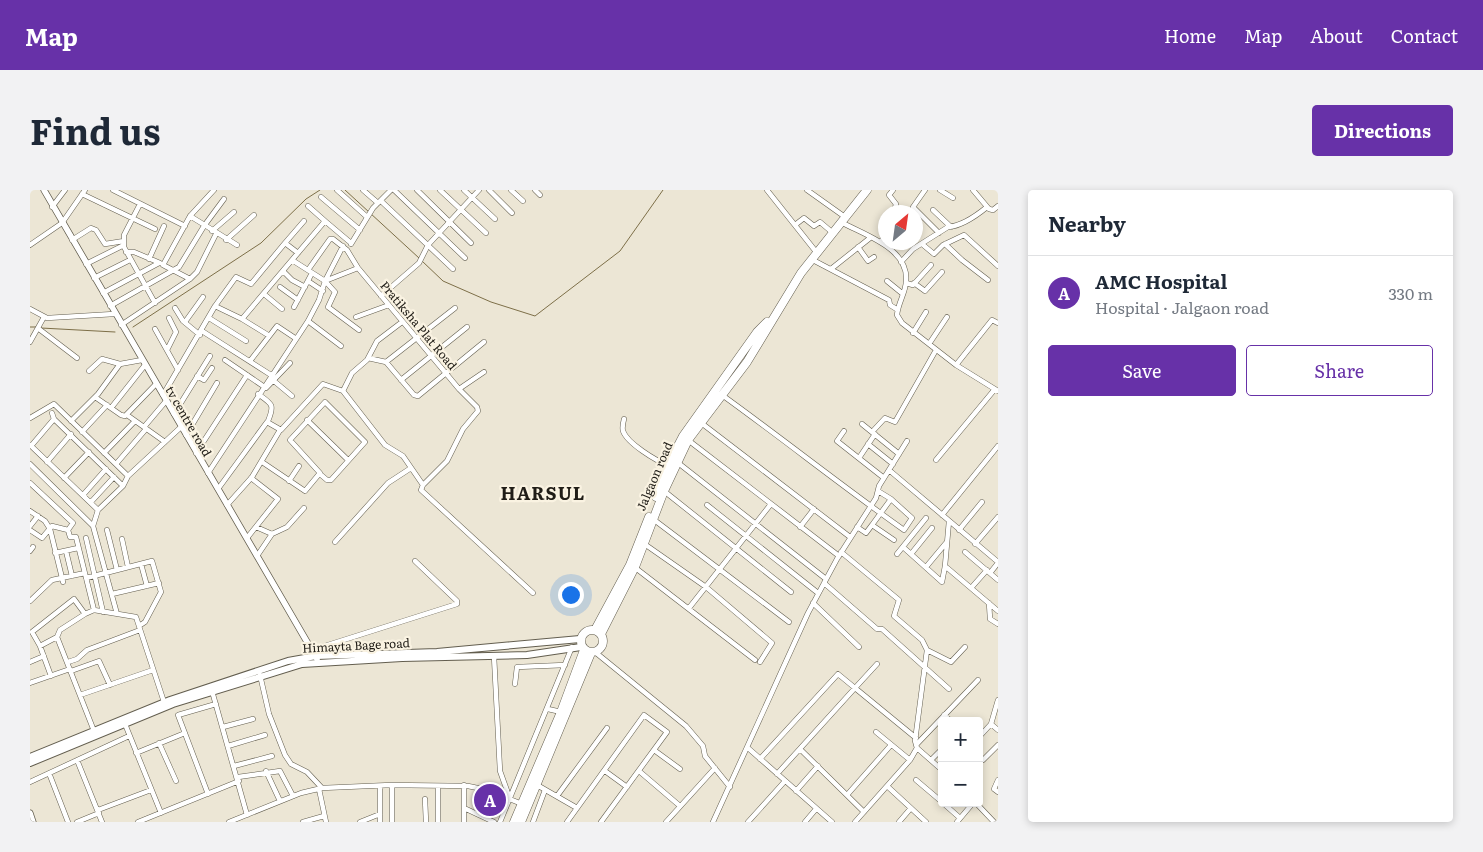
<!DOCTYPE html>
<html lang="en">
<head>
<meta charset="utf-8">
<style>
  body { margin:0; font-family:Literata,serif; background:#f2f2f3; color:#1f2937 }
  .controls { position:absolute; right:15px; bottom:15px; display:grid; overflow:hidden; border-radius:5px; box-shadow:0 2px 8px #0003 }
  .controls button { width:45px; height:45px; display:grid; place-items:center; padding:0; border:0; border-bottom:1px solid #e0e1e3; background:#fff; color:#1f2937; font:25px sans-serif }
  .compass { position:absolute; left:848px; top:15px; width:45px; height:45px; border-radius:50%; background:#fff; box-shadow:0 2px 8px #0003; rotate:29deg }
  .you { position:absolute; left:540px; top:404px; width:18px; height:18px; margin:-12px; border:4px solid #fff; border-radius:50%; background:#1a73e8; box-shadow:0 0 0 8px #1a73e833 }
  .badge { display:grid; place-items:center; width:32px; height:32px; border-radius:50%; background:#6731a8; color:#fff; font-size:16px; font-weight:700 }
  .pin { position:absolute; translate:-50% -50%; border:2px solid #fff; box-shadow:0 1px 5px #0006 }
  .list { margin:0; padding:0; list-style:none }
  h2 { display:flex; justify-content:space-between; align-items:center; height:65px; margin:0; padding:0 20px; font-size:21px }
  h2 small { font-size:16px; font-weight:400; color:#747a83 }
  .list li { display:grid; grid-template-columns:32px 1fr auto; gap:15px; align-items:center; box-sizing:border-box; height:75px; padding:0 20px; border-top:1px solid #e0e1e3 }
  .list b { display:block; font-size:19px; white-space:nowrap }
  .list p { margin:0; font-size:16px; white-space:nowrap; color:#747a83 }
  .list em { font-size:16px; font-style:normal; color:#747a83 }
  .actions { display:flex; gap:10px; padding:15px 20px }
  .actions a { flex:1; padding:11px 0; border:1px solid #6731a8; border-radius:5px; text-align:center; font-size:18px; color:#6731a8 }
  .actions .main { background:#6731a8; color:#fff }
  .map { position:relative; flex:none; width:968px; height:632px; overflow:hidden; border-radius:5px }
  header { display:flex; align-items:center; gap:30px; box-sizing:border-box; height:70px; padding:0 25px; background:#6731a8; color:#fff }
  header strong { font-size:24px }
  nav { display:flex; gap:28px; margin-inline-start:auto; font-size:18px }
  .intro { display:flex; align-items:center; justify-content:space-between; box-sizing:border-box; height:120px; padding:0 30px }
  h1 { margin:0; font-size:35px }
  .button { padding:12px 22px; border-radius:5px; background:#6731a8; color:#fff; font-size:18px; font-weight:700 }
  main { display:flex; gap:30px; padding:0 30px }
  aside { flex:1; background:#fff; border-radius:5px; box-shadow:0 2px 8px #0003 }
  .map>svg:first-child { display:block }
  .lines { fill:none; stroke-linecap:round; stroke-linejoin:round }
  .stream { stroke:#7d6f48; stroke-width:1 }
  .street-casing { stroke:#635e4f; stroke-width:5.5 }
  .secondary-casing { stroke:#635e4f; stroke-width:7 }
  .primary-casing { stroke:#635e4f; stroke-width:8 }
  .highway-casing { stroke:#635e4f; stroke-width:9 }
  .street { stroke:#fff; stroke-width:4.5 }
  .secondary { stroke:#fff; stroke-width:5.5 }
  .primary { stroke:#fff; stroke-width:6 }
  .highway { stroke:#fff; stroke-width:8 }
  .labels { text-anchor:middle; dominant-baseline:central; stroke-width:4.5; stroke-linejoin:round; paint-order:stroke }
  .street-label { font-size:12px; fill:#201d17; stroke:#faf3e2 }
  .district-label { font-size:18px; font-weight:bold; letter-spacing:1px; fill:#201d17; stroke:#faf3e2 }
</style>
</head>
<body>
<header>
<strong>Map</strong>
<nav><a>Home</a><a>Map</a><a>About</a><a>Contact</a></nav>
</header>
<div class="intro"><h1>Find us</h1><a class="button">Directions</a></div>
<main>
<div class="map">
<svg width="968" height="632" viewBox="0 0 968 632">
  <rect width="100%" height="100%" fill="#ece6d5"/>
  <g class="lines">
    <path class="stream" d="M315,0L389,68
      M392,71L413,91L461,112L505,126L590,61L633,0
      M0,137H7
      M103,137L231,53L276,9L290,0
      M11,138L85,142"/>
    <defs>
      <path id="street" d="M83,0L155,36
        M307,0L337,27
        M333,0L348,13
        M364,0L435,68
        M387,0L441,53
        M410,0L456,43
        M434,0L465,29
        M459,0L482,23
        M481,0L493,11
        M505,0L510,5
        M737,0L787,63
        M777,0L815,27
        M863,0L859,5L866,14L864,22
        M895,0L883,17L909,43
        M910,0L923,8
        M943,0L959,19L963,20L968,16
        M52,4L125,39
        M291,7L330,40
        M351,11L423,79
        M110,14L94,45V57L125,113
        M278,16L295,31
        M22,17L35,0
        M903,20L921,37
        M160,26L207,55
        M811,32C834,45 879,58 876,91C876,102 868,113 867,125L872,133L926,175L968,201
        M765,35L774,28L784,36L790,32L803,43
        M182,41L204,22
        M42,50L61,38L66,40L75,54L94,51
        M196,50L224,25
        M851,52L856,44
        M255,53L274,31
        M321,54L343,18L361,0
        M892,54L904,64L913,55L934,45L968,76
        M915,54L932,70L958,90
        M0,55L32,33L55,0
        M828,57L838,71L844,67
        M96,62H104L130,73
        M119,69L134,36
        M781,69L859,110L860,115L868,120
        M262,70L295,91L305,102L298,117L329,140
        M871,72L883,59L918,37C932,36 946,26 957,17
        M56,74L94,55
        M801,79L840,48
        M278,80L300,49H303L317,60L328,78L429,199L454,182
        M253,81L262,90L275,97
        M64,88L100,70
        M160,89L167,82L186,44
        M278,91L293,101
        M295,91L313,56
        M857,91L873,104
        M876,93L883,95L901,75
        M884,93L895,101L912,82
        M250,97L268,110
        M73,103L129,73
        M234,104L252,119
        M351,106L389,73L398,55L449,0
        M80,116L149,77L174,36L194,9
        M185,116L206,87L221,94L255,53L268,63
        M264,117L282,83
        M145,118L153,131L170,145
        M0,119L17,128L84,124
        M326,127L359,115
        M179,128L216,151
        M212,129L238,145
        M278,131L311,156
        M155,132L173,107
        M372,132L347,151L337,170L322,183L313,201L355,255L373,266L393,295
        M91,135L160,89L133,75L160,26L184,0
        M9,139L47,168
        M125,139L148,180
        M172,141L241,185
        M883,143L896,122
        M0,152L14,127
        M899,154L917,127
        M137,160L146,142L139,128
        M338,168L356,172L384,205L388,206L454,152
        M195,170L236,198L260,173
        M220,171L247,136L265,148
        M356,172L425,118
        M926,175L962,130L968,133
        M59,181L72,169L90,174
        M167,186L174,190L182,178
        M371,190L437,137
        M244,191L262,206
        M429,199L447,217L448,221L433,239L417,271L393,295L391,300L503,403
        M228,204C242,214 245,214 238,231
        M133,205L185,116L212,129L295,31L321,53
        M692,205C753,249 812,296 874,340L882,328L861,309L842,335
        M65,207L91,225L95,226L126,194
        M81,218L115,175
        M22,223L24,229L93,296
        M144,224L180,166
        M97,225L135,252
        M0,228L24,214L98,286L151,237
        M594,229C593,233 592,238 593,241C597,253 626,271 638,275
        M277,230L318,270
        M41,231L68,204L90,174L112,170
        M670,232L820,347
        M832,234L869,264
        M114,237L136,211
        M814,241L807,251L854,288
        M52,242L77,215
        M842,242L855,228L865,232L906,160
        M156,245L187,193
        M658,250L809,366
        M838,254L863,274
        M0,255L68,320L93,296L98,286
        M1,256L24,229
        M74,263L105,231
        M166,263L217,185
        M829,268L845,244
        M906,270L965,199
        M17,272L41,244
        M232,272L275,301L290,283L260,250L295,212L335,252L301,290H297L290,284
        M647,272L796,389
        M0,274L63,336L87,424
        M86,274L116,239
        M859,280L968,372
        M178,283L278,131L289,110L295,91L328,78
        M34,288L59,262
        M259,291L269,276
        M0,293L43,333L38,340L40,347H46L64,420L106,427L134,512
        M188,299L237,232L251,240L293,194L313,201
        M634,301L761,402
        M848,301L861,309
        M53,305L76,279
        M61,312L84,287
        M197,315L222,287L250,240
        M677,315L788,403
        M0,321L15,331L20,339L33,392
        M912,325L968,256
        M623,329L759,432
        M919,331L915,376L968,421
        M0,336L8,326
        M63,336L68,320
        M226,337L242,344
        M770,337L784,319
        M827,337L836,343L842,335L864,350
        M0,340L12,348L22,336L38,340
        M77,340L87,380
        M929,340L952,312
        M56,348L73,422
        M217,348L248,309L221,288
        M92,349L98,377
        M305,352L358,293L381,278
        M613,353L676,397L742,453L730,472
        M945,354L968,327
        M873,357L912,392L915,376
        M0,361L3,357
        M36,361L42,386
        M811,362L869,410L864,426L892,450L897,460L885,551L887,558L880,570L825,632
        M935,362L968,390
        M25,363L48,358
        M867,364L896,328
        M881,364L902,338
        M227,366L242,344L257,337L274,318
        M111,374L117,396
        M603,376L725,470
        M896,377L916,353
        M960,383L968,373
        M56,388L122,371L131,402L115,432L109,436
        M794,393L847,439H852L919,499
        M941,398L957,380
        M82,404L129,393
        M0,411L22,390L55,383
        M783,413L829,457
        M959,413L960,429L968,434
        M659,418L741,314
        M64,420L55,424L44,409L2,442L10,456L27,447L64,541
        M27,447L30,440L55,424
        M10,456L21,486
        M282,460L427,414V411L385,371
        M897,460L921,472L935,457
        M565,462L656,536L673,556L675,566L700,597
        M464,466L470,581L480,609
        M0,472L14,466
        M38,472L47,469L57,460L110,440
        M41,481L69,471L80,495
        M230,485L239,524L255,565L261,574L277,582L292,598
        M0,493L40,479
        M485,494L487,477L535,475
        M182,501L217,625
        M50,505L123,480
        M518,519L531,522
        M914,525L921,531
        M95,534L131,623
        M961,534L968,510
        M193,537L223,529
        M846,542L880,570
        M949,547L961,534L968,540
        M129,553L146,591
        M886,555L948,490
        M198,556L235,545
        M718,558L802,632
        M887,558L912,580
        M770,559L834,622
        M624,560L650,579
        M106,563L155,543
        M730,569L808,484L825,498L847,474
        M47,570L72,632
        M901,570L912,559
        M953,570L968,555
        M204,576L242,566
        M236,581L250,611
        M575,581L597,597
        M609,581L650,616
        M19,583L38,632
        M747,584L825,498L886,548
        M208,587L250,581L263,606
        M886,590L912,612
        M968,590L964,599L968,602
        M0,592L99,546
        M507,595L547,618
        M350,596V632
        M408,596V632
        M857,596L896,632
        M289,599L296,632
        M766,601L788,576
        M178,604L148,525L186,514
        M817,605L861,555
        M527,606L577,538
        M395,609L396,632
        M913,613L930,628
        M946,613L964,632
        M434,618L464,632
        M68,620L121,600
        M47,632L69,623
        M108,632L209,591
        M199,632L271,603L292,598L361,595L438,596L457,600L492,614
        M273,632L294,626
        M330,632L350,624
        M362,632V595
        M434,632V595
        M470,632L542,457
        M503,632L515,600
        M537,632L614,525L637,542L571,632
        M636,632L685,578
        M683,632L778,423L807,369L846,308L849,296L877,251
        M718,632L755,591
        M775,632L786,619
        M869,632L881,618
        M927,632L943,613"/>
      <path id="secondary" d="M14,0L287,469
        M0,623L3,632"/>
      <path id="primary" d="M0,567L140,510L258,471L286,466L407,462L550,449
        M0,573L143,514L272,474L372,468L497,465L551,457"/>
      <path id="highway" d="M626,307L638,275L653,246L727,142L737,132
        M551 451a11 11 0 1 1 22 0a11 11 0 1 1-22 0Z
        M565,440L600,375L619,327
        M571,444L605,377L634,301L658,250L717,172L771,83L837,0
        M484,632L531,522L554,460
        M491,632L561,463"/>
    </defs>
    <use href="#street" class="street-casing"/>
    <use href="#secondary" class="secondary-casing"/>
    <use href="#primary" class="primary-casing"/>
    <use href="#highway" class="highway-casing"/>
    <use href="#street" class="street"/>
    <use href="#secondary" class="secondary"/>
    <use href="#primary" class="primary"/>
    <use href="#highway" class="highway"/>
  </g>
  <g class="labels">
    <g class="street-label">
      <text transform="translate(389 135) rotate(50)">Pratiksha Plat Road</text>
      <text transform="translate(159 231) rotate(60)">tv centre road</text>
      <text transform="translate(624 286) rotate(-67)">Jalgaon road</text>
      <text transform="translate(326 455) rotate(-3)">Himayta Bage road</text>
    </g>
    <g class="district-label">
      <text x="513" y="302">HARSUL</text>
    </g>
  </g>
</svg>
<div class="controls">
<button>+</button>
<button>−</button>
</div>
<svg class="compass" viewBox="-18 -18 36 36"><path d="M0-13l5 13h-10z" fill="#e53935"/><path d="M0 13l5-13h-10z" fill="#747a83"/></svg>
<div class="you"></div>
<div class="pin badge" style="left:460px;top:610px">A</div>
</div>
<aside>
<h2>Nearby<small></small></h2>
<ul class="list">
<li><span class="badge">A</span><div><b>AMC Hospital</b><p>Hospital · Jalgaon road</p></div><em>330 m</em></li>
</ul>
<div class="actions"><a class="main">Save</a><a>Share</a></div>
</aside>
</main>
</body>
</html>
